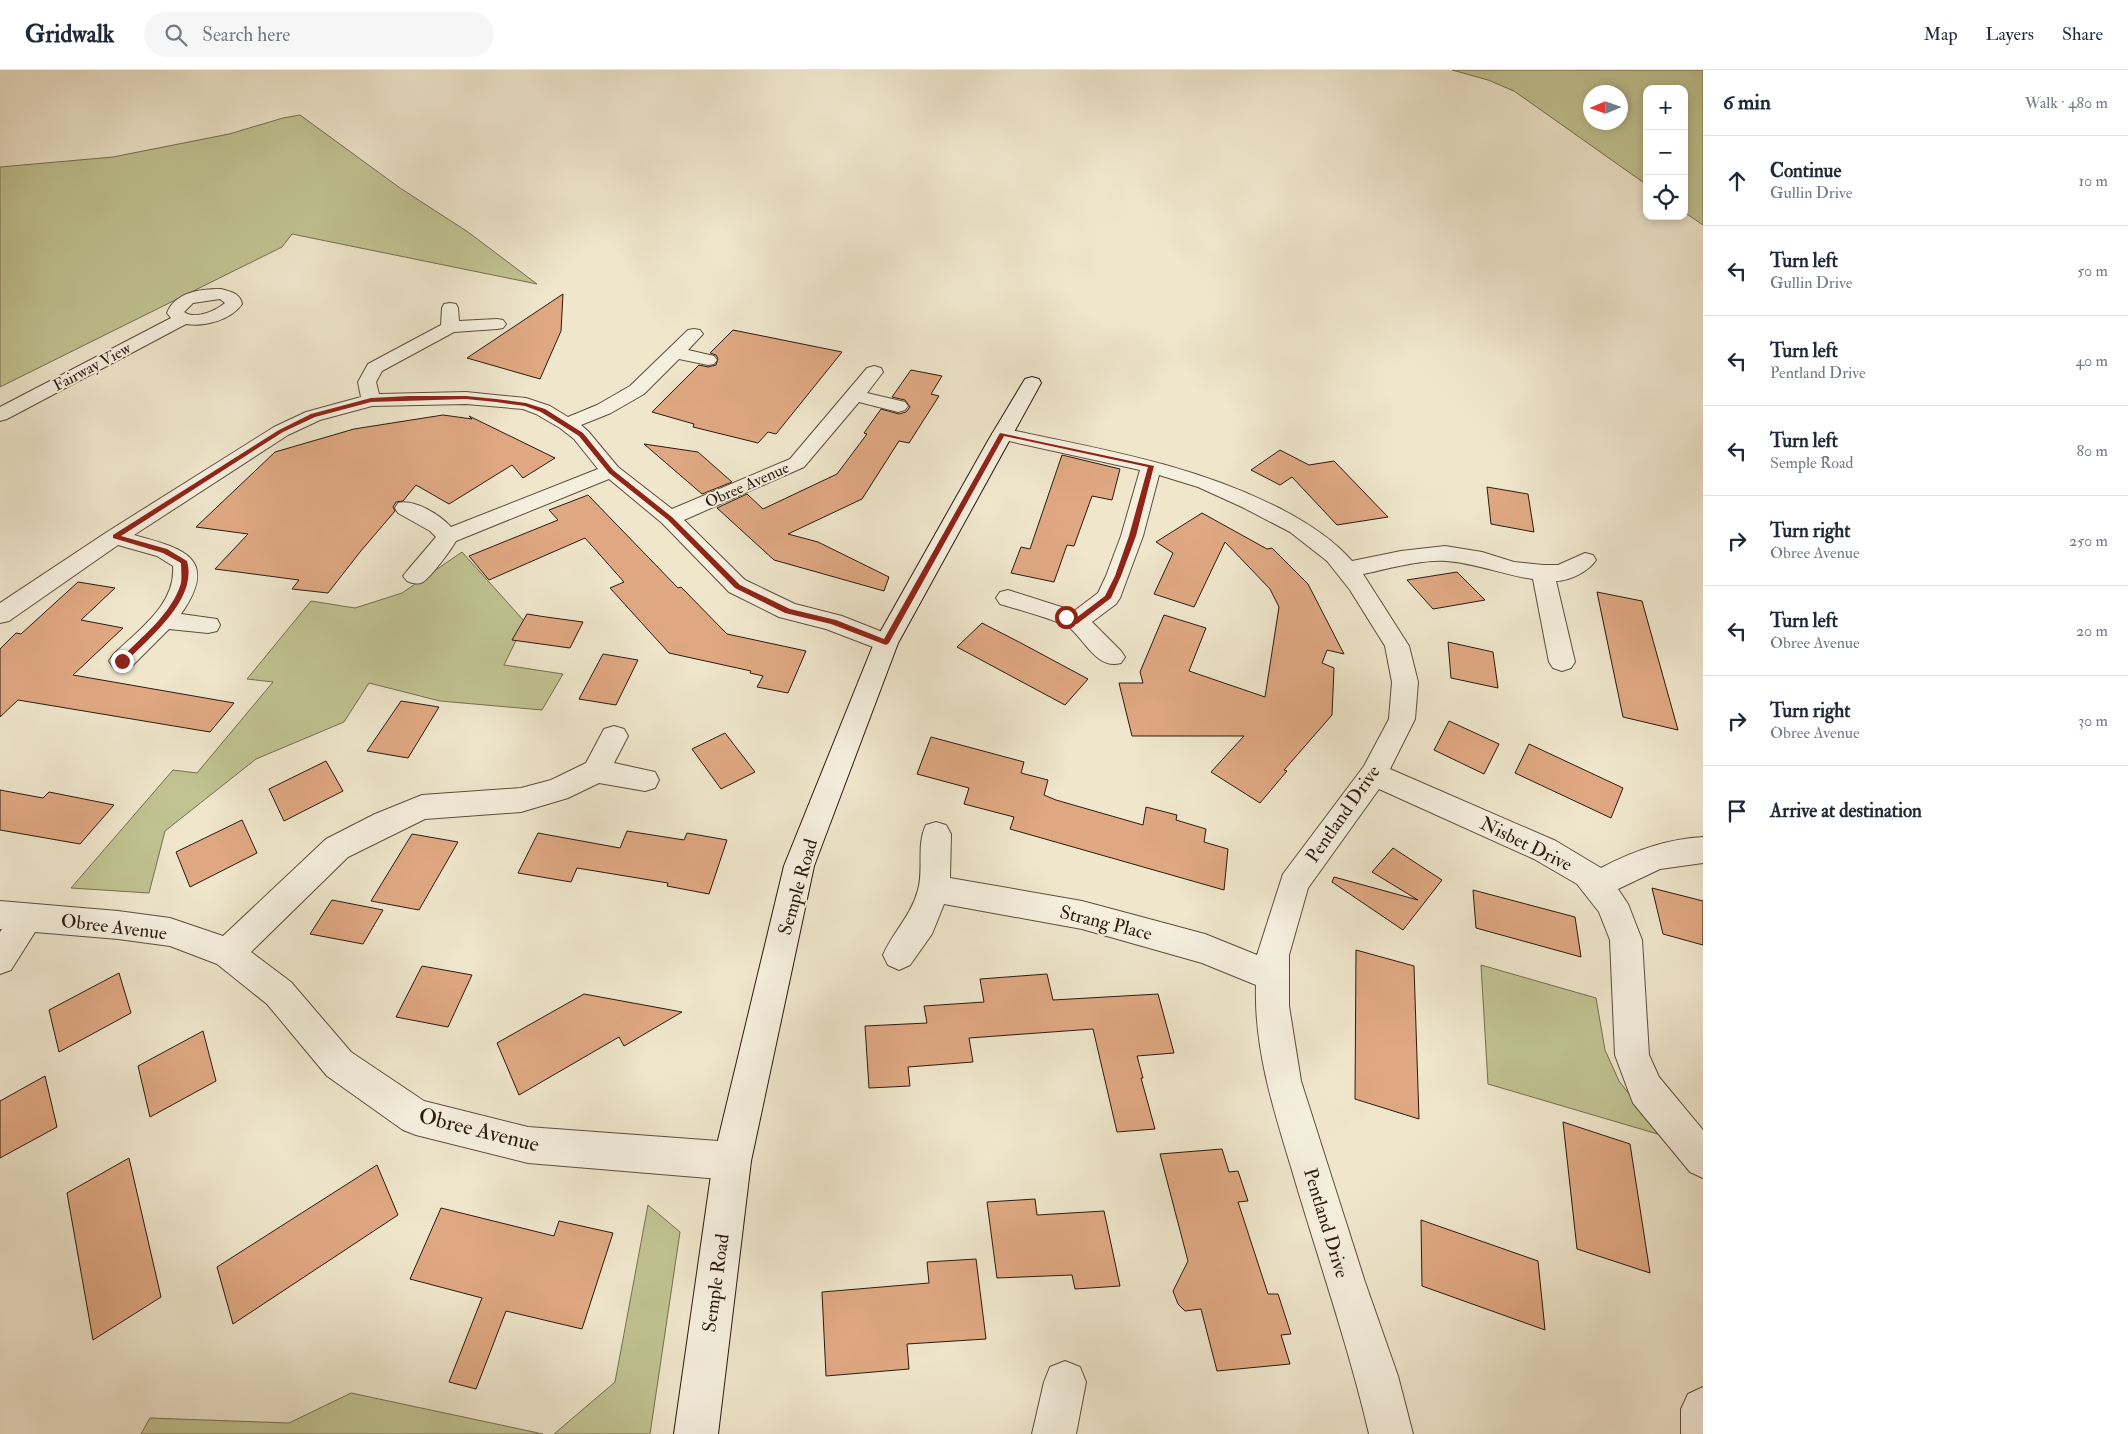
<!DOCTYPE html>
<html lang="en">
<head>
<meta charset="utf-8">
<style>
  body { margin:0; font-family:"IM FELL Double Pica",serif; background:#f6f6f7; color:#1f2937 }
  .controls { position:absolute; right:15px; top:15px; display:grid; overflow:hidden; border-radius:10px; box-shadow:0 2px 8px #0003 }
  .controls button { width:45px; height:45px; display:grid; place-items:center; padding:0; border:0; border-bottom:1px solid #e0e1e3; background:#fff; color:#1f2937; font:25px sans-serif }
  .compass { position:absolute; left:1583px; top:15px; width:45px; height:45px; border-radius:50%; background:#fff; box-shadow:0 2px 8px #0003; rotate:268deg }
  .stop { position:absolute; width:15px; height:15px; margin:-11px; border:4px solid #8f2418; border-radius:50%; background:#fff }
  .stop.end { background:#8f2418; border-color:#fff; box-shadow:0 1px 5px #0008 }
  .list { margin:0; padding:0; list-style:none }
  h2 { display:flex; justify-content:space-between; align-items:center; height:65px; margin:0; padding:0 20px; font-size:21px }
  h2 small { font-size:16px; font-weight:400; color:#747a83 }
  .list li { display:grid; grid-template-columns:32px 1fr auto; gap:15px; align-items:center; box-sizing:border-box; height:90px; padding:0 20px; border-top:1px solid #e0e1e3 }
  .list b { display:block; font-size:19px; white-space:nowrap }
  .list p { margin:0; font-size:16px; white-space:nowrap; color:#747a83 }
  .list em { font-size:16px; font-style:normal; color:#747a83 }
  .icon { flex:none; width:28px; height:28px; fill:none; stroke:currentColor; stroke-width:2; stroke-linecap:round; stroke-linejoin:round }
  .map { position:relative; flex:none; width:1703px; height:1364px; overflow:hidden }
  header { display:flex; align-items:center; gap:30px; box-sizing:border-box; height:70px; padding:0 25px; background:#fff; border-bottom:1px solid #e0e1e3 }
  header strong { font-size:24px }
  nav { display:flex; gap:28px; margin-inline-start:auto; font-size:18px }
  .search { width:350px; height:45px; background:#f6f6f7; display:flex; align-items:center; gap:12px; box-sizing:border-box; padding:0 18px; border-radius:28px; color:#747a83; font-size:19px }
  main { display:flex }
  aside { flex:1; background:#fff }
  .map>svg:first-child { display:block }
  .green { fill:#c1c392; stroke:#766e50; fill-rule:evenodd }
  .building { fill:#dfa882; stroke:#2c1a0f }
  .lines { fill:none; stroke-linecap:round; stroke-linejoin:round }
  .street-casing { stroke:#5d4d3e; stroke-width:2 }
  .secondary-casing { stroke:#2c1a0f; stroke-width:2 }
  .street { fill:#f5efde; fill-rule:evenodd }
  .secondary { fill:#f5efde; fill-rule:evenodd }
  .route { fill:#8f2418 }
  .labels { text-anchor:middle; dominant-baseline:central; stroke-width:4; stroke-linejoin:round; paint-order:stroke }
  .far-street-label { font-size:16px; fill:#2c1a0f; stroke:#f5efde }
  .street-label { font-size:19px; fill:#2c1a0f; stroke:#f5efde }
  .near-street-label { font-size:22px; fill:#2c1a0f; stroke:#f5efde }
</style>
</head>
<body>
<header>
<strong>Gridwalk</strong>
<div class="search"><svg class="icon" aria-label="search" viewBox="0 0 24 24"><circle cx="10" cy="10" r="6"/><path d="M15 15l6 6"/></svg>Search here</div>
<nav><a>Map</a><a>Layers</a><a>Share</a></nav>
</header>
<main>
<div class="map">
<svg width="1703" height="1364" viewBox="0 0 1703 1364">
  <rect width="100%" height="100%" fill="#efe6cc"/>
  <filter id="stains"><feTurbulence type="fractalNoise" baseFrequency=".004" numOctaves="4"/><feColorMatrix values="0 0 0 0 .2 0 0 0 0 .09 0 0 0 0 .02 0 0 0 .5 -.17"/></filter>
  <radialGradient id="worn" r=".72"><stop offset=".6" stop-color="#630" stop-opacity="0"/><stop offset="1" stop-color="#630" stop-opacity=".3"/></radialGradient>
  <path class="green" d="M1452,0H1703V155L1684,142V19H1647V115L1514,21L1488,10ZM1590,22H1620V52H1590Z
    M300,45L400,118L468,162L537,214L292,164L282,177L0,317V97L113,87L229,64L283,48Z
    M462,482L525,552L504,595L563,604L542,640L440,631L369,613L344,652L256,689L165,761L149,823L71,818L173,700L197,703L273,612L247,609L311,531L355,538L402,523Z
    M1481,895L1596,928L1605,980L1619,1011L1661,1065L1488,1014Z
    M648,1135L680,1162L650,1364H554L615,1312Z
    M351,1323L543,1364H141L150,1348L289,1353Z"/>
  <path class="building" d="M563,224L561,261L540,309L467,288Z
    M733,260L842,282L776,364L768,362L758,373L693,357L694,354L652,342L699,295L708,297L716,295L718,289L716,285L710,283Z
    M911,300L942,306L931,324L939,326L909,373L899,371L862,429L788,464L818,472L889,507L884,521L774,490L717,438L747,424L763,439L837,404L867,364L864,363L881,339L899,344L906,342L910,337L905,330L892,327Z
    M443,345L472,349L469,346L555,388L523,408L512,395L449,434L416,415L403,431L396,432L393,437L395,441L360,482L328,523L292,519L299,510L215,499L248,464L196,457L275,382L354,359Z
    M644,374L698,382L732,412L702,424Z
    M1280,380L1309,395L1334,391L1388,447L1337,455L1292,407L1280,415L1251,400Z
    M1062,385L1120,399L1112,430L1092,426L1074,476L1067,475L1054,512L1011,503L1021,477L1030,479Z
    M1487,417L1528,424L1534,462L1491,454Z
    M588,425L678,518L681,517L727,564L806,581L788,623L757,617L763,606L750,603L751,601L669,583L610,518L624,512L585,468L489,510L469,486L558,450L549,440Z
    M1202,443L1267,479L1272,478L1308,514L1344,584L1327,580L1322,593L1334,598L1332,645L1284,700L1287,701L1260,733L1211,702L1244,666H1132L1119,613H1143L1140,602L1164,545L1206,558L1189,601L1265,627L1279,537L1270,519L1225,472L1194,537L1154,524L1173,483L1156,472Z
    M1457,502L1485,530L1433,539L1407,510Z
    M78,512L115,518L81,550L123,558L73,605L234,633L210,662L18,630L0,647V579L16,563L21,564Z
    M1597,522L1642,531L1678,660L1623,647Z
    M527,544L546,547L583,552L570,578L512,570Z
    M982,553L1019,572L1088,609L1065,635L957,577Z
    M1448,572L1493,582L1498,618L1451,608Z
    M603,584L638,590L616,635L579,629Z
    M401,631L439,637L408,688L367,681Z
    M1449,651L1499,674L1484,704L1434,680Z
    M725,663L755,702L721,719L692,679Z
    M931,667L1024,692L1021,703L1048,710L1044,725L1056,730L1143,755L1146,737L1177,745L1176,750L1206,759L1204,772L1228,779L1224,820L1010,759L1014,747L964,734L969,718L917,704Z
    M1529,674L1623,718L1611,748L1515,703Z
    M326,691L343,721L284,751L269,719Z
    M0,720L43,728L49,722L114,735L80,774L0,760Z
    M242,750L257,783L190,817L176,782Z
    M627,761L684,770L687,763L727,770L709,824L667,816L668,813L577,798L571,812L518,803L538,763L620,778Z
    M412,764L458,772L419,840L371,831Z
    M1393,778L1442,810L1403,860L1332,812L1334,807L1418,830L1372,802Z
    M1652,818L1703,831V875L1663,864Z
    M1473,820L1575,847L1581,887L1476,858Z
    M332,830L383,840L363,874L310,864Z
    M1356,880L1414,896L1419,1049L1355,1029Z
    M422,896L472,905L448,957L396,947Z
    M119,903L131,943L59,982L49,940Z
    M1047,904L1053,930L1158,924L1174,983L1137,986L1143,1008H1141L1155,1059L1117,1062L1093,959L969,968L973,992L908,997L910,1016L869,1018L865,956L927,953L924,936L984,932L980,909Z
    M584,924L682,942L624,976L619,967L519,1025L497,973Z
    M203,961L216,1011L150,1047L138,996Z
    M45,1006L57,1057L0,1088V1031Z
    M1563,1052L1630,1074L1650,1203L1577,1179Z
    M1222,1079L1229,1102L1238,1101L1248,1131L1238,1132L1268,1224H1278L1291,1264L1281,1265L1290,1294L1217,1301L1201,1239L1185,1241L1178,1234L1173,1221L1188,1191L1160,1084Z
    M129,1088L161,1227L93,1270L67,1123Z
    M377,1095L398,1145L233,1254L217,1197Z
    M1035,1129L1037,1145L1104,1141L1120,1216L1075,1219L1072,1205L997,1208L987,1132Z
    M441,1138L554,1166L559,1151L613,1163L582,1259L506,1241L476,1319L449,1312L482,1228L410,1209Z
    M1421,1150L1538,1191L1545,1260L1422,1216Z
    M976,1189L986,1269L907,1274L909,1299L826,1306L822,1222L929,1213L927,1192Z"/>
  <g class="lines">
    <defs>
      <path id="street" d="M221,219C231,222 240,223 242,234C231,250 205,257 186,254L7,349L0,351V337L171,248L167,243C175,222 200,219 221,219ZM220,229L225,233C215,241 196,250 184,242L193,233Z
        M450,233L456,234L458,238L459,251L497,249L503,250L506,254L503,258L497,259L454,262L382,301L376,312L379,324L466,322L526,328L550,336L568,347L597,335L630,316L688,260L694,259L700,260L703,264L688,280L714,286L717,290L714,294L708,295L679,289L644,324L611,343L581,355L588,361L618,397L672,439L790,389L867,298L874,296L881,298L883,302L867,323L905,332L908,336L905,340L898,342L859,332L804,397L684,450L745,510L795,534L842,546L895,567L898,573L895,579L886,582L826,559L779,547L729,522L662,453L609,409L456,471C450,481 432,506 423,512C417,515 412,513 407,511L403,506L407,501L436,467L430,461L398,443L395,438L398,433C415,429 440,445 451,457L598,399L574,369L560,358L536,344L523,339L466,334L372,336L320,350L288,365L134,465C181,478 221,487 181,544L217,549L220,555L217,561L208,563L169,559L131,597L122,600L113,597L109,591L113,585C138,560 176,535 173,496L157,486L118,475L9,551L0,553V533L107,462L274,357L306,342L361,327L358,312L368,294L441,255L442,238L444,234Z
        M1002,358C1098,379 1190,393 1279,438C1306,452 1332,468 1352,491L1401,481L1445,476L1482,482L1514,492L1543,495H1558L1585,483L1593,485L1596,490C1589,501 1570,511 1556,511L1575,592L1571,598L1562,601L1553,598L1549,592L1533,509C1503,505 1476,493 1446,491C1422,489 1387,499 1363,504L1409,576L1418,612L1415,649L1390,699L1556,771L1601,798C1633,781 1666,769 1703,767V793L1660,799L1618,819L1628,834L1642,870L1649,985L1659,1007L1703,1060V1108L1690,1102L1633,1033L1628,1020L1615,985L1610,870L1599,842L1577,814L1534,789L1379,719L1308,818L1289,885V936L1301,1011L1365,1212L1398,1306L1413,1364H1369C1348,1274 1317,1186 1291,1097C1273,1038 1254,978 1256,915L1202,893L1082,859L944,834L932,864L910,895L899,900L888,895L883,885C893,862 911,846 918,820C924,799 916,775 926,755L936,752L946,755L951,764L950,808L1082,831L1205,864L1257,885L1283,804L1364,696L1389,649L1392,612L1385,576L1350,520L1327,491L1290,462L1242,437L1198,417L1159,405L1143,466L1120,528L1116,534L1092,552L1121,581L1125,587L1121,593C1098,600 1086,572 1070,558C1061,551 1013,538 1000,534L996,528L1000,522L1008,520L1074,541L1098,523L1106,506L1121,466L1140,400L995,368L992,364L995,360Z
        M614,656L624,659L628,666L614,693L655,702L659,710L655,718L645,721L599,713L568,728L521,742L425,749L348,787L251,882L291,912L351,982L424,1031L528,1057L732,1072L745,1078L751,1091L745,1104L732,1110L528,1093L416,1065L403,1060L327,1006L267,934L217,894L170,876L118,869L35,862L11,900L0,904V862L2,859H0V831L118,841L170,848L223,866L326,769L375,744L422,725L521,718L551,710L586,693L604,659Z
        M1065,1291L1080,1297L1086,1312L1076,1364H1032L1044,1312L1050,1297Z
        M1703,1317V1364H1681V1339L1688,1324Z"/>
      <path id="secondary" d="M1032,307L1039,309L1041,313L898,573L814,796L751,1091L718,1364H674L713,1091L784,796L874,573L989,369L1025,309Z"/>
    </defs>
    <use href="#street" class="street-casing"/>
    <use href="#secondary" class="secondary-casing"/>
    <use href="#street" class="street"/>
    <use href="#secondary" class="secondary"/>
  </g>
  <path class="route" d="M409,326H466L496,329L526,333L545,339L583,363L613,400L672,447L740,515L790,539L836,550L884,569L1000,363L1154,396L1136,466L1121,506L1111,528L1077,554L1063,547L1066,544L1076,548L1105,526L1115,506L1129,466L1148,397L1004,366L889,573L886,575L831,554L785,543L735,518L668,450L609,403L579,366L541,342L525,336L496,332L466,329L371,332L315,347L283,362L121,466L167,479L187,491C198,530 149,567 125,593H120V589C141,567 172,544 181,513C182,507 181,500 181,493L163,483L113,468V465L279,360L311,344L371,328Z"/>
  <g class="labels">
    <g class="far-street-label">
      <text transform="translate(92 297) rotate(-28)">Fairway View</text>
      <text transform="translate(747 415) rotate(-24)">Obree Avenue</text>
    </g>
    <g class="street-label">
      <text transform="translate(1343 744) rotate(-55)">Pentland Drive</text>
      <text transform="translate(1526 774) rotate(26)">Nisbet Drive</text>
      <text transform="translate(798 817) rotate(-74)">Semple Road</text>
      <text transform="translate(1106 853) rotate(14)">Strang Place</text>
      <text transform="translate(114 857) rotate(7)">Obree Avenue</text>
      <text transform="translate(1326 1153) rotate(73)">Pentland Drive</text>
      <text transform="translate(716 1213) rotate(-82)">Semple Road</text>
    </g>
    <g class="near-street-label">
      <text transform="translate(479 1060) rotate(14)">Obree Avenue</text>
    </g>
  </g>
  <rect width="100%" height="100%" filter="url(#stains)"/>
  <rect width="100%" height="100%" fill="url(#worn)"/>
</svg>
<div class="controls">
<button>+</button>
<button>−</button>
<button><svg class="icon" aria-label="locate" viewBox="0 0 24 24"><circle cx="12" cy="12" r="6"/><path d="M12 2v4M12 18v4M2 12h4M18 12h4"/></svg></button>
</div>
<svg class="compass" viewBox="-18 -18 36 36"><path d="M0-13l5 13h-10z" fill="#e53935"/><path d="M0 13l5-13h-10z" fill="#747a83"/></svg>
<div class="stop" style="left:1066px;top:547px"></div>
<div class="stop end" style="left:122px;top:591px"></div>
</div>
<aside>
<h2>6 min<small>Walk · 480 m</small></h2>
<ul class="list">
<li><svg class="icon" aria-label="ahead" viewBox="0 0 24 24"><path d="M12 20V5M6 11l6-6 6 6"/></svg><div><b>Continue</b><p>Gullin Drive</p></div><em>10 m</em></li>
<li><svg class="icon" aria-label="left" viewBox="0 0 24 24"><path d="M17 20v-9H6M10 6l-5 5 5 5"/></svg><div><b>Turn left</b><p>Gullin Drive</p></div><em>50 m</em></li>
<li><svg class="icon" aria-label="left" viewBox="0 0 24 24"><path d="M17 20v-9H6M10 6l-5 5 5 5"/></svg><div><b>Turn left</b><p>Pentland Drive</p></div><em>40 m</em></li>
<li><svg class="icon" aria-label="left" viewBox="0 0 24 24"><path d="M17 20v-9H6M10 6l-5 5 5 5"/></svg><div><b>Turn left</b><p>Semple Road</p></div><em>80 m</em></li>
<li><svg class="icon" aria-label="right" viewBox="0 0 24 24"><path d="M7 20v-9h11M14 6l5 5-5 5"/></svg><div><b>Turn right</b><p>Obree Avenue</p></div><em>250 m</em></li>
<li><svg class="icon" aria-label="left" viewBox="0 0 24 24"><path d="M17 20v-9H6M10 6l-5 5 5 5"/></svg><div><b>Turn left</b><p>Obree Avenue</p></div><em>20 m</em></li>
<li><svg class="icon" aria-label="right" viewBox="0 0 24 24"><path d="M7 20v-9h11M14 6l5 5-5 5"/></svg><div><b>Turn right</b><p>Obree Avenue</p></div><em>30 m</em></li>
<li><svg class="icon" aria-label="arrive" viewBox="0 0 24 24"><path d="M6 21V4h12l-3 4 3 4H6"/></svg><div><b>Arrive at destination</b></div></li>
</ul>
</aside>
</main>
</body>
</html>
